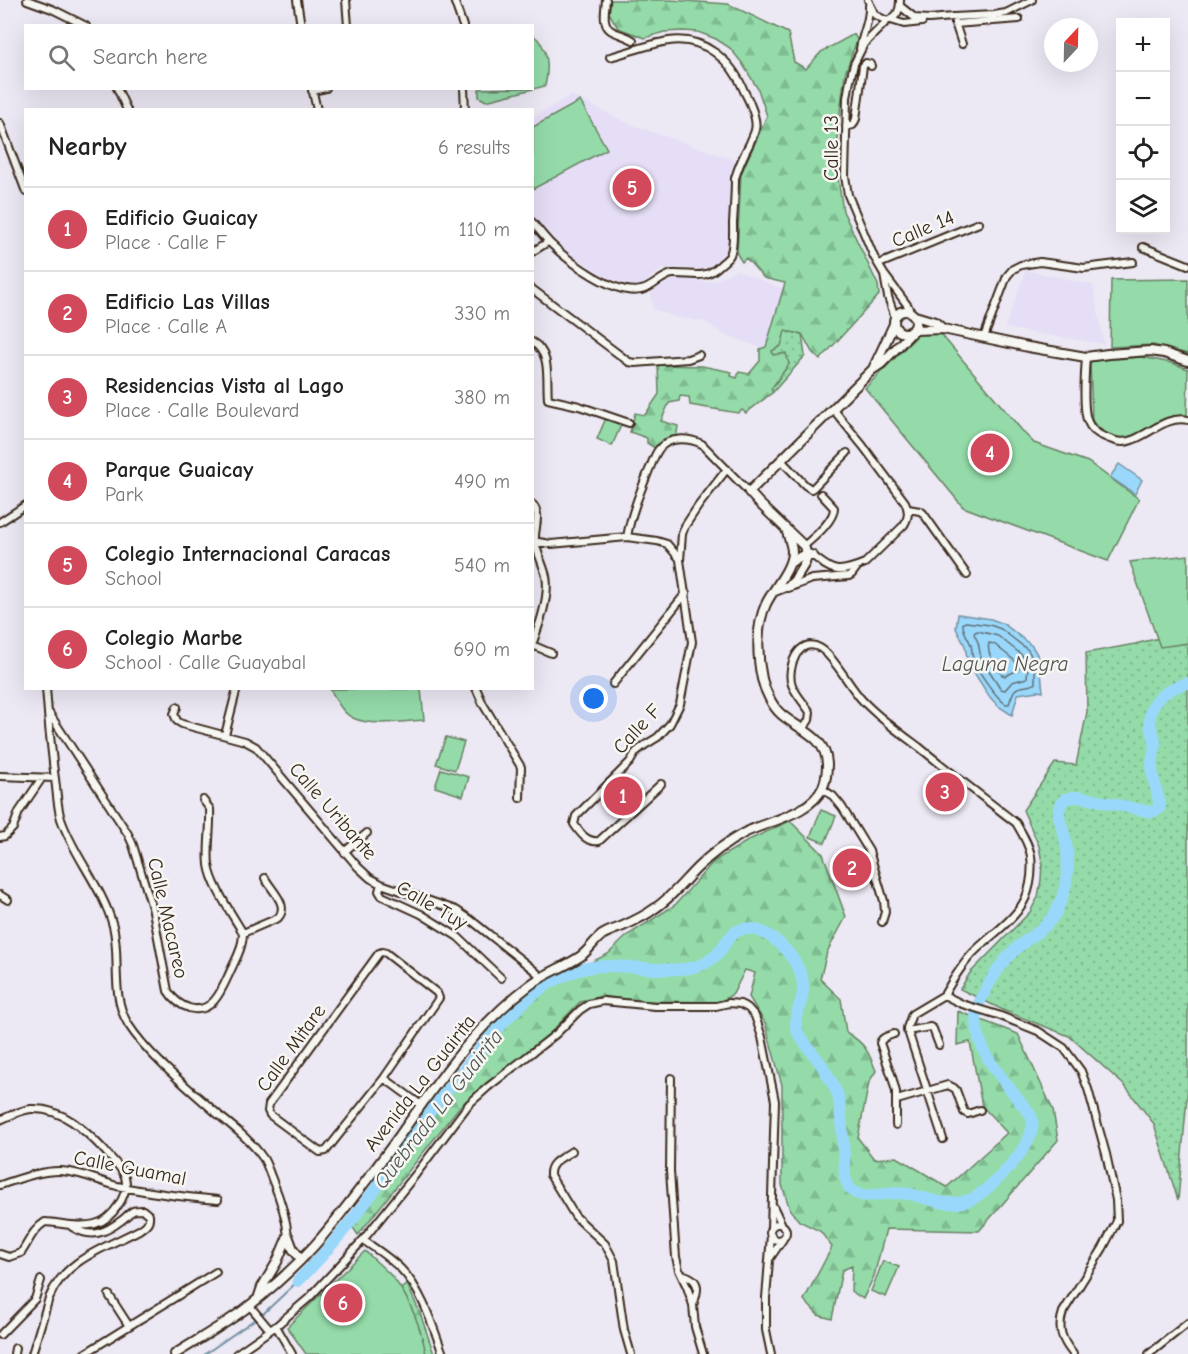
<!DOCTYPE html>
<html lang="en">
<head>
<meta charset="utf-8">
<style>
  body { margin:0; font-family:"Comic Neue",sans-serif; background:#f6f6f6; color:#222 }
  .controls { position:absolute; right:18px; top:18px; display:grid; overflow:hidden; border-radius:0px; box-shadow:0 6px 24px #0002 }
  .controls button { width:54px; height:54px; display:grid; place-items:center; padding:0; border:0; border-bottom:2px solid #e0e0e0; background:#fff; color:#222; font:30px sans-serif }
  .compass { position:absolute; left:1044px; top:18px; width:54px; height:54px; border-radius:50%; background:#fff; box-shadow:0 6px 24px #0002; rotate:22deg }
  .you { position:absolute; left:594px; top:699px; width:21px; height:21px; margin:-15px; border:4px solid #fff; border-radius:50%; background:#1a73e8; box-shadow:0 0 0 9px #1a73e833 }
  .badge { display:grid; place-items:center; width:39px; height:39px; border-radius:50%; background:#d1495b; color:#fff; font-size:20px; font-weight:700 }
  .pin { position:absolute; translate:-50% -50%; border:3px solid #fff; box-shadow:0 2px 6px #0006 }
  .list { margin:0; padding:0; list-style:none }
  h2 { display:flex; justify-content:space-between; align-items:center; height:78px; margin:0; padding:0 24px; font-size:26px }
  h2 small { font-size:20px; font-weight:400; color:#767676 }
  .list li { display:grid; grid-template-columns:39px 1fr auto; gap:18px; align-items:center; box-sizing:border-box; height:84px; padding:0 24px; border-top:2px solid #e0e0e0 }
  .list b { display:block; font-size:22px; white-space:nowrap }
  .list p { margin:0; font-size:20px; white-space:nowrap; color:#767676 }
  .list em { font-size:20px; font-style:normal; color:#767676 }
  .icon { flex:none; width:33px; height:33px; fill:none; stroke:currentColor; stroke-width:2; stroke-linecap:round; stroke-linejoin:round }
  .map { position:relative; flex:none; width:1188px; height:1354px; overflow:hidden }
  .search { position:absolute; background:#fff; box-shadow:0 6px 24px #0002; left:24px; top:24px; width:510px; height:66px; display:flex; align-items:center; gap:15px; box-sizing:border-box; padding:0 21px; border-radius:0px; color:#767676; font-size:22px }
  .panel { position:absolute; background:#fff; box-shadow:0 6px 24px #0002; left:24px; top:108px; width:510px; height:582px; border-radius:0px }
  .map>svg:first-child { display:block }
  .built { fill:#e5def6 }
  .grass { fill:url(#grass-dots); stroke:#688264; stroke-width:1.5 }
  .forest { fill:url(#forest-firs); stroke:#688264; stroke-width:1.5 }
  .green { fill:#94dba9; stroke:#688264; stroke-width:1.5 }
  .water { fill:#9ad8fb; stroke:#7492a3; stroke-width:1.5 }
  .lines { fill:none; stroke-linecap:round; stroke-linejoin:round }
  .shore { stroke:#617076; stroke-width:1.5 }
  .stream { stroke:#7492a3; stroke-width:2 }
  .river { stroke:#9ad8fb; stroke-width:12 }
  .minor-casing { stroke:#3b2a1e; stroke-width:10 }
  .tertiary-casing { stroke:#3b2a1e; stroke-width:12 }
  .minor { stroke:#f6f6f2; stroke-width:6 }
  .tertiary { stroke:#f6f6f2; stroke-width:8 }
  .labels { text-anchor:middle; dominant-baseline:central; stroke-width:5; stroke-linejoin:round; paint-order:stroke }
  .street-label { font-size:20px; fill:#3b2a1e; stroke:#f6f6f2 }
  .water-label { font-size:21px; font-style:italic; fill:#535655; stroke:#f6f6f2 }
</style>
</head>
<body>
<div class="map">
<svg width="1188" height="1354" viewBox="0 0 1188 1354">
  <defs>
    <pattern id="grass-dots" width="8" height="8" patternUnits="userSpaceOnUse" patternTransform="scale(1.5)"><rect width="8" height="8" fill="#94dba9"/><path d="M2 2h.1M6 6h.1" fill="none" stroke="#80bc91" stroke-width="1.8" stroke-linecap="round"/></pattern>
    <pattern id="forest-firs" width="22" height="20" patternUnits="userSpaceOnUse" patternTransform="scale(1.5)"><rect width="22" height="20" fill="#94dba9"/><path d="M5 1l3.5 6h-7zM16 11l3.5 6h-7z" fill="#80bc91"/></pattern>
  </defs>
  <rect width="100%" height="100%" fill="#ece8f4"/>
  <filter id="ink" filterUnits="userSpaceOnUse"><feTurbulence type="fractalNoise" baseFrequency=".0167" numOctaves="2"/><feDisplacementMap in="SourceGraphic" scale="12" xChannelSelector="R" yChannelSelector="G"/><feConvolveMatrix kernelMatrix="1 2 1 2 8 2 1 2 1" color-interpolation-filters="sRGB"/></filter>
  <g filter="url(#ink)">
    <path class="built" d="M571,95L629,124L734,160L728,254L703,269L680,268L662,269L640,286L623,283L604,276L569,253L536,220L533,215V117Z
      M736,270L793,293L789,301L780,355L721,333L706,322L676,317L653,309L651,292L668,282L672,277H690L703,282L714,281Z
      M1026,270L1093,285L1104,344L1005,328Z"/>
    <path class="grass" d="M785,331L802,334L805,356L773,392L771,389L789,364L773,355L772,351Z
      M1183,632H1188V1086L1178,1200L1154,1124L1125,1086L1069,1036L1005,1011L960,989L970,973L1030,912L1038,897L1041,880L1042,862L1039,846L1023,810L1055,763L1076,765L1087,712L1086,653L1135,644Z"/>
    <path class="forest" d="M611,0H670L728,4L788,33L794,62L806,69L821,52L854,34L857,40L845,74L840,112L836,165L843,211L878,285L879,295L820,360L812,352L802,334L785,331L781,346L772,351L773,355L786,353L789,364L771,389L773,392L746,413L742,410L738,413L690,405L689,397L680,396L679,401L669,403L661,421L678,426L676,439L668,440L655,448L647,443V438L630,432L635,413L645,415L659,394L658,365L702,366L732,372L731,376L737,378L739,372L749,374L760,361V349L766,347L785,283L764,278L746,258L742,262L737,254L741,174L767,116L758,89L742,63L730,48L716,39L698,32L683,31L664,32L645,38L618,28L609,13Z
      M790,821L823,854L846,917L827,952L820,979L841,999L846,1032C865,1044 868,1050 876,1071L869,1082L858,1138L874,1159L897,1157L947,1187L1007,1133L982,1106L970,1042L957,1045L958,1011L1018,1034L1053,1110L1058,1140L979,1231L886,1229L874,1276L863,1299L851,1291L852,1266L842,1270L832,1319L818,1315L804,1300L832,1247L820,1231L799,1221L790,1210L782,1185V1085L765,1023L749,997L755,973L745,970L733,994L720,1002L638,1001L601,996L580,1002L548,1035L460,1106L358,1235L348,1220L460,1068L487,1035L530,992L608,954L628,935L675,905L714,861L751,839Z
      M407,1284L420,1313L434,1354H416L412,1324L401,1289Z"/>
    <path class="green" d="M533,35C549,46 549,69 545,86L486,101L479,97V89L532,88Z
      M580,101L607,149L533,189V127Z
      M1188,279V354L1153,345L1110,347L1111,280Z
      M920,333H940L1025,434L1034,443L1088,462L1139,499L1108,561L963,507L865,388Z
      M1141,357L1172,363L1188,369L1187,415L1167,419L1137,435L1121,439L1106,434L1092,421L1090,361Z
      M606,418L621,425L612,446L597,439Z
      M1188,555V643L1160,647L1130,562Z
      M330,689H421L424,720C404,721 372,727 353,718C342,713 336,699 330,689Z
      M446,737L464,742L455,770L436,764Z
      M441,769L469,777L463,796L435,787Z
      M821,810L836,816L825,843L810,837Z
      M365,1251C374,1260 387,1270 395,1280C411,1302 421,1328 426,1354H306L287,1327Z
      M883,1261L899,1267L886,1297L871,1291Z"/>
    <path class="water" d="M1119,464L1142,480L1135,494L1110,477Z
      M958,614L991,619L1004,624L1032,646L1041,661V672L1043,692L1038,691L1018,694L1012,715L998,706L989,696L968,663L965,646L956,628Z"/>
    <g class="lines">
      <path class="shore" d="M966,622L990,625L1001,629L1028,650L1035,663V684C1016,690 1016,682 1009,704H1006C997,699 976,669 973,659C972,654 972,649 971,645C968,637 962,631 963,623Z
        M978,631L998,636L1022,655L1028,665L1027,678L1012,682L1005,690L1001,689L981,658L978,642L974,634L975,632Z
        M989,643L994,644L1015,661L1019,667L1018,670L1005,676L1002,675C996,665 986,655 989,643Z"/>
      <path class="stream" d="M205,1354L264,1313L298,1281"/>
      <path class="river" d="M298,1281C326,1253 351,1223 374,1191C387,1174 397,1156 410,1138C427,1114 447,1091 466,1067C495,1031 528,988 573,972C613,957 655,976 695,967C702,965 710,961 715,956C727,945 731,925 752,929C776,932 806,967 803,991C802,1005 792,1016 797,1030C802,1043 816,1055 823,1067C828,1076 835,1086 838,1096C840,1103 840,1111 841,1118C843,1138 844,1157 845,1177C851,1204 875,1194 894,1193C902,1193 910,1193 917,1196C934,1201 951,1207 970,1200C990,1191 1042,1140 1031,1116C1029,1111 1024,1106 1020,1102C1001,1076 977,1053 976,1019C976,998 1003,959 1019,946C1034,934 1050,926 1058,908C1068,886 1070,861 1065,837C1063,829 1058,819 1059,811C1059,806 1062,803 1065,799L1073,797H1081L1151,812L1159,809L1160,806C1158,793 1153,781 1152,769C1151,759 1156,751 1155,741C1155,735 1150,730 1150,723C1147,701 1170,687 1188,683"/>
      <defs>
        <path id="minor" d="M27,0L52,9L86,26
          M297,0L301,26
          M346,0L348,26
          M454,0L463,26
          M606,0C605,11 601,27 614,32C621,35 626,36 633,40
          M868,0L875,15L887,21C897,17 900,11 900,0
          M900,6L915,18L929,19L953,17L994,15L1006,13L1032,0
          M891,20L904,24L922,22
          M887,21L864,44L854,64L850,80L847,98L845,176L848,195L874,257L884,274L908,306L910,312
          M955,23L962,44
          M955,24L1019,19
          M860,49C862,34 870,21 869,6
          M117,88L127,110
          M312,88L317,110
          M464,88L465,110
          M312,91L326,88
          M0,123L26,192
          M846,127L853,125L856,119L863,66L866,63L870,64L871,66
          M532,222C538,229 544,237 550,243C568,261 615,296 641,290C653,288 662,275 673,274C693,273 704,281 720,265C723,262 728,259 730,255C734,246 733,233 733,223C734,208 735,193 735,178C739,165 744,154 750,143C751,139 754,135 755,130C758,120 749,100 744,91C732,60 703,36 669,41C649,44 629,52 610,57
          M1143,247L1188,265
          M532,252L548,242
          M879,264L979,223
          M884,275L888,297L895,317
          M532,289L629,362L635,363L688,359L699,355
          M984,337L1007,276L1013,269L1021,265L1040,262L1084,268L1133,262
          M532,342C552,353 546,379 548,399L579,406L629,423
          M1086,357C1085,371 1082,410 1088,422C1091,430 1097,434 1105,437C1114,441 1122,444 1132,440C1150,434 1167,415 1188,420
          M781,460L805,485L811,489L813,488L847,453
          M532,504C542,513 534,528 535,540C536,551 543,564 546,576C550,596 539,626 532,645
          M908,509L920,511L923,513L967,575
          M0,522L26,505
          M627,537C631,514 640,492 649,470C652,464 654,455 659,449C669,436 689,438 702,444L749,492
          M532,541L551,544L627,537L657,541L667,544L680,559
          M804,546C813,538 834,521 834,508L821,494
          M811,554C833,573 838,574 865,563L904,525C909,517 909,511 905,502L863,446L833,409
          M788,588L812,579L849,576L852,574L858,566
          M532,645L551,653
          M613,684L686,593
          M46,688C48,719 51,749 55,779C57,792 57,806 61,819C73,855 103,888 113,926C121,957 110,994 128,1024C149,1057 192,1091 221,1117C236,1129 252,1142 263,1158C267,1164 269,1172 272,1179C280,1198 286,1215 288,1236
          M476,688L483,704L521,767L520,798
          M177,707L174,714L177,721L182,724L245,741L256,747L358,867L370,878L381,884L456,910L471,920L535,971L541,977
          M49,713L128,834L133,845L153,911L168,991C173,999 180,1005 189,1008C213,1015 222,989 230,972C236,959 243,947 243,933C232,914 212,886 209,865C207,847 211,828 210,809L203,800
          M803,729L809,720L810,712C804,703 796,695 792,685C786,670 798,635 820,648C834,656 850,688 863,701C879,718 900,733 919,747C951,773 984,798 1016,823C1022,833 1029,844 1031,856C1033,874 1030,895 1019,909C1007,926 987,938 972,954C961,966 952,981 944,995L962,1004L998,1015L1038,1031L1064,1048L1081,1071L1088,1089L1106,1154L1116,1200L1117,1221L1103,1248L1063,1312C1057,1329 1062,1340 1073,1354
          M225,735L237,688
          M0,776L55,778
          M661,784L599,841C587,843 580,833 574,824L576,816L630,762L636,752L645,745L658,737L670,724L680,704L692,642L680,560L682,534L685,526L699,505L727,469
          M822,789L833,796L842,807L869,851L884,901L885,912L882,922
          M0,837L5,836L13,828L19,812L42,778
          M344,852L367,833
          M381,884L379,891L382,896L421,914L458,937L501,978
          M0,895L8,900
          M243,933L278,918C290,905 271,890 265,878
          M382,952L386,953L437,993L439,998L384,1078L326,1151L320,1152L270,1115L268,1111L269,1104L379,953Z
          M907,1031L930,1027L933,1029L939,1045
          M894,1034C888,1036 882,1037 880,1043L892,1077L896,1092V1125
          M384,1078L421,1105
          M671,1078L670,1171L676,1257L679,1270L687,1287L693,1305L695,1327L703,1354
          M897,1100L948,1085L954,1088L956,1090L964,1112L968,1114L980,1110
          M0,1120C10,1116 20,1110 31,1109C62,1107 86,1131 105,1151C111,1159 122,1167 125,1177C130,1194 112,1220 95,1224C78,1228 62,1223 45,1222C32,1230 29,1242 21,1253L9,1257L0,1254
          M943,1139L907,1028L912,1014L944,995
          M572,1151C562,1158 549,1162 550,1175L575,1216L605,1244L614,1261L624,1330L631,1354
          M0,1185C19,1179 39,1171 59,1171C79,1171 98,1181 117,1186C151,1193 184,1197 218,1200
          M773,1206L783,1227
          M770 1232a8 8 0 1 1 16 0a8 8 0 1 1-16 0Z
          M363,1240C376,1249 390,1258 401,1269C422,1290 433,1327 443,1354
          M770,1258L783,1239
          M681,1274C701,1279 699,1289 693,1305
          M109,1295L129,1326
          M249,1305L270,1330
          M276,1326L292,1354
          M0,1335L35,1299L41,1280
          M14,1354L15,1348
          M32,1354L49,1298C65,1259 105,1248 139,1230C145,1226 150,1223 149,1215L143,1210C141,1210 135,1210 133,1211C129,1213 125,1218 122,1220C105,1233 92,1239 72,1227
          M84,1354L216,1272
          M236,1354L276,1326L309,1298L339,1266L363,1240L416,1174L469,1104L488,1087L556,1034L580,1010L589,1004L603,1001L655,1006H716L729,1003L740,1004L748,1008L755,1016L762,1037L775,1101L771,1228
          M771,1354L766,1330V1298L771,1235
          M1149,1354L1188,1323"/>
        <path id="tertiary" d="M894 322a11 11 0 1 1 22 0a11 11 0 1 1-22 0Z
          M915,316L935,322L943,329
          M873,369L894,324
          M790,563L801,556H813
          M775,591L788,586L794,581L805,563L807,555L804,546L759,503L749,492L872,370L881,364L914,330L943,329L1028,347L1086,357L1108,354L1150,351L1164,353L1188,361
          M288,1236L293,1249L301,1259
          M259,1296L262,1287L277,1262L288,1236
          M175,1354C200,1338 226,1324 249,1306C272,1288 294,1268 314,1246C344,1212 373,1172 400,1135C438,1081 476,1025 530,985C546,973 565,967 581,956C589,950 594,941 602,935C608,931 616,929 623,926C634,921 645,916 654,909C671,898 683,882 697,868C711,854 726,843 744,833C768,821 811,814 823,787C826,780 827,772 827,764C826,736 799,730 781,714C772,706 765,691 762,679C757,656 756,625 766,604C773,589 792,569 792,552C792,545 788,536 786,529"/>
      </defs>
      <use href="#minor" class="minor-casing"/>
      <use href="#tertiary" class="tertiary-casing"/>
      <use href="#minor" class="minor"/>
      <use href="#tertiary" class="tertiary"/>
    </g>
  </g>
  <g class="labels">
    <g class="street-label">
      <text transform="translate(831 148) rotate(-90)">Calle 13</text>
      <text transform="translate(923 229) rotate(-23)">Calle 14</text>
      <text transform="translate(637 729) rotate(-47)">Calle F</text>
      <text transform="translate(333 811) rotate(49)">Calle Uribante</text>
      <text transform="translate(432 905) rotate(30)">Calle Tuy</text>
      <text transform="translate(168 918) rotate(77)">Calle Macareo</text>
      <text transform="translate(291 1048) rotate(-54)">Calle Mitare</text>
      <text transform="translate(420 1083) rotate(-52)">Avenida La Guairita</text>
      <text transform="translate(130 1168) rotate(11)">Calle Guamal</text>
    </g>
    <g class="water-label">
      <text x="1005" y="664">Laguna Negra</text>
      <text transform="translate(438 1109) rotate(-52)">Quebrada La Guairita</text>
    </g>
  </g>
</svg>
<div class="controls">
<button>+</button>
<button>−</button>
<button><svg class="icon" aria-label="locate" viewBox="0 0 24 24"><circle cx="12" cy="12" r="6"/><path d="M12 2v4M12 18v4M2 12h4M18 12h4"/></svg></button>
<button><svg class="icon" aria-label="layers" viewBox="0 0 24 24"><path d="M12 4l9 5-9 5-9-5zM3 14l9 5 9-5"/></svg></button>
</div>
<svg class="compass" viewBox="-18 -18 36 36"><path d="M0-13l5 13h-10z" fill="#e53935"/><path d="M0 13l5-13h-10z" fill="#767676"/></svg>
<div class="you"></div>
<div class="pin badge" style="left:623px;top:796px">1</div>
<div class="pin badge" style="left:852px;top:868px">2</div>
<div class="pin badge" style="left:945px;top:792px">3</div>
<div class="pin badge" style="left:990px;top:453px">4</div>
<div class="pin badge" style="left:632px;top:188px">5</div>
<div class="pin badge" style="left:343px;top:1303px">6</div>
<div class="search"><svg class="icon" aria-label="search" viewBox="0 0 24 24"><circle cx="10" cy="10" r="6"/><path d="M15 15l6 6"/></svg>Search here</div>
<section class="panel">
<h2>Nearby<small>6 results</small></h2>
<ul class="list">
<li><span class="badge">1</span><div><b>Edificio Guaicay</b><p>Place · Calle F</p></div><em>110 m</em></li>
<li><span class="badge">2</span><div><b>Edificio Las Villas</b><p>Place · Calle A</p></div><em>330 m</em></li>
<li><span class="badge">3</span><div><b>Residencias Vista al Lago</b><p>Place · Calle Boulevard</p></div><em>380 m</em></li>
<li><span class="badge">4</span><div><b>Parque Guaicay</b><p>Park</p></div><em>490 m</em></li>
<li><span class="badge">5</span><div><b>Colegio Internacional Caracas</b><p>School</p></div><em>540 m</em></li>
<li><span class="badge">6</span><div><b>Colegio Marbe</b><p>School · Calle Guayabal</p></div><em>690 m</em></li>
</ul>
</section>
</div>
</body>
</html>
